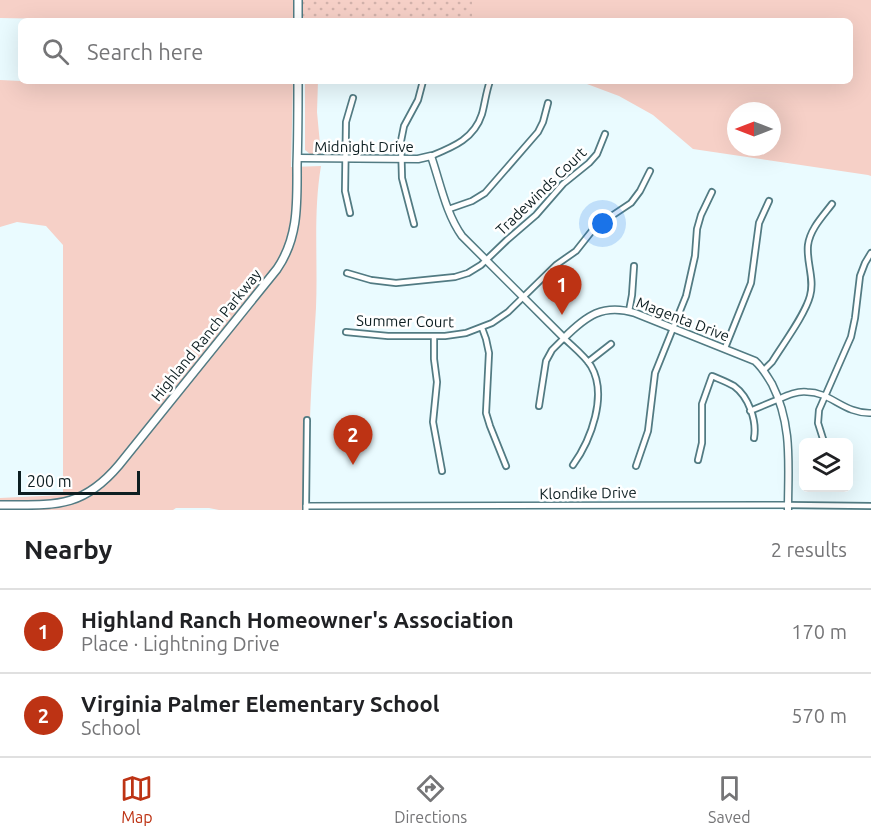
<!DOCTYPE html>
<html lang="en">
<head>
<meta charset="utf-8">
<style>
  body { margin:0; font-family:Ubuntu,sans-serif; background:#f2f2f2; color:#202124 }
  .controls { position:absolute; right:18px; bottom:18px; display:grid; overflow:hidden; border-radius:9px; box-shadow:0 6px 24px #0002 }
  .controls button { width:54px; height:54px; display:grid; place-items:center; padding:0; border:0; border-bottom:2px solid #e0e0e0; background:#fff; color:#202124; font:30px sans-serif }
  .compass { position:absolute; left:727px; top:102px; width:54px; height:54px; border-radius:50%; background:#fff; box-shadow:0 6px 24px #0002; rotate:270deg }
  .scale { position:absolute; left:18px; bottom:15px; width:122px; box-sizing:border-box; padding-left:6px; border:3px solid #0d1e21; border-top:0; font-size:16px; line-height:21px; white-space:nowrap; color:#0d1e21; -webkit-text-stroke:4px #fff; paint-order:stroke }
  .you { position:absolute; left:603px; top:224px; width:21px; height:21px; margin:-15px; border:4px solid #fff; border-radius:50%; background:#1a73e8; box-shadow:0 0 0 9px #1a73e833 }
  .badge { display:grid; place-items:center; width:39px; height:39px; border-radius:50%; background:#bd3314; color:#fff; font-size:20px; font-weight:700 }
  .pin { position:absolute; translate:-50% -50px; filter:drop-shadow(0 2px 3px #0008) }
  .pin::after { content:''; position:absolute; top:32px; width:21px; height:18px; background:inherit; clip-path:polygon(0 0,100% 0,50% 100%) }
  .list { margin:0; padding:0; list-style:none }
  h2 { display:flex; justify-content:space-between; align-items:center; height:78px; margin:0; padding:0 24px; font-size:26px }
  h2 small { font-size:20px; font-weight:400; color:#757577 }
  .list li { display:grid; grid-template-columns:39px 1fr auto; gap:18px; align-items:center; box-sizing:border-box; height:84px; padding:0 24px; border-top:2px solid #e0e0e0 }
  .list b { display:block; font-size:22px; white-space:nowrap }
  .list p { margin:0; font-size:20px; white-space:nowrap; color:#757577 }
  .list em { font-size:20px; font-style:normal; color:#757577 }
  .icon { flex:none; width:33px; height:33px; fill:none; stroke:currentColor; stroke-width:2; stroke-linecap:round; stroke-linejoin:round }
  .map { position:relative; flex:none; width:871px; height:510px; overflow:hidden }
  .search { position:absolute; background:#fff; box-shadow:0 6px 24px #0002; left:18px; right:18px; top:18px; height:66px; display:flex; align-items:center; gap:15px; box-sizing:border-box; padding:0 21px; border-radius:9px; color:#757577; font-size:22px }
  .sheet { height:246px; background:#fff }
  nav { display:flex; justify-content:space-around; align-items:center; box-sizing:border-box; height:84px; border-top:2px solid #e0e0e0; background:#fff; font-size:16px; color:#757577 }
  nav a { display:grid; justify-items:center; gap:3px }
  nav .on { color:#bd3314 }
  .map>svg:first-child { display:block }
  .green { fill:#f6d0c7; fill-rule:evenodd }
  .park { fill:url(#park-dots) }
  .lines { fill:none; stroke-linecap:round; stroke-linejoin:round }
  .minor-casing { stroke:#527b83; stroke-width:8 }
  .tertiary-casing { stroke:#527b83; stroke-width:8 }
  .secondary-casing { stroke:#527b83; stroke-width:9 }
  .primary-casing { stroke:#527b83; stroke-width:10 }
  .minor { stroke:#fff; stroke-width:4.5 }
  .tertiary { stroke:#fff; stroke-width:5 }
  .secondary { stroke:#fff; stroke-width:6 }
  .primary { stroke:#fff; stroke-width:7 }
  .labels { text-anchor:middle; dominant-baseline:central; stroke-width:5; stroke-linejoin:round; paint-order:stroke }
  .street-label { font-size:15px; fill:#0d1e21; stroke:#fff }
</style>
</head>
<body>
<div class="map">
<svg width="871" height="510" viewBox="0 0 871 510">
  <defs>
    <pattern id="park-dots" width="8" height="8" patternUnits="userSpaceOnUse" patternTransform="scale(1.5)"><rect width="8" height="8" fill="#f6d0c7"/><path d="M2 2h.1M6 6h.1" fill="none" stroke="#d2b2ab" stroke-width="1.8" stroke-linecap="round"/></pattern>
  </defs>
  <rect width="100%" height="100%" fill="#eafbff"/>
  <path class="green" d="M0,0H294V21H58V19L0,18Z
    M461,0H871V176L868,175L693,149L653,115L619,96L579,81H850V21H456ZM736,111H772V147H736Z
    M0,80L21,81H293L291,167L321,166C313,213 318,261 316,308C312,375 307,443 310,510H219L209,508H176L173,510H0V498L63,495V245L46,226L17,222L0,227Z
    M305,81H318L317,112L321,155L310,154L305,150Z"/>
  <path class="park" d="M302,0H472V21H302Z"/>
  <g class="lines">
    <defs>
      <path id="minor" d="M431,156C453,147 474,139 482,114C485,103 486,92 490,81
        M449,209L472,201L485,193L538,132L543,122L548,103
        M350,213L345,191L346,122L353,98
        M414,224L402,178L401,141L404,126L418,100L423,81
        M347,273L371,280L396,283L455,277L468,273L481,265L507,240L536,215L563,184L589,163L597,154L605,134
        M629,311L632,295L634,266
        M482,328L486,339L489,353L486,413L490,426L506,466
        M346,332L388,336H445L466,333L492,323L508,312L556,265L576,251L595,227L631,203L640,191L650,171
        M434,337V359L437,382L433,422L442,471
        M725,348L751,283L759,223L769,201
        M588,362L611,344
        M764,370L772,362C783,344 805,315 810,296C815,279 806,262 808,245C810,229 823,216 832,204
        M539,406L546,361L552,350L564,338C573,347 584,355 591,366C608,395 591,440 573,465
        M750,411L779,399
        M824,442L818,423L819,410L851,337L855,318L860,276L865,263L871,253
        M698,460L702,443V404L712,376C719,379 727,382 734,386C749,397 757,421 754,438
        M636,466L648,431L655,373L686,296L695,256L697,229L701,215L712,192
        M788,505L871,506
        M306,506L307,420"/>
      <path id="tertiary" d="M779,399C788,395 797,391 807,392C831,392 844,414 871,413
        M306,510V506L788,505"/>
      <path id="secondary" d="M298,158L418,159L431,156C440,182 446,214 462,236L564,338C586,316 603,303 635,313L755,361C763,368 767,376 772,384C793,426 788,465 788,510"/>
      <path id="primary" d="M298,21V0
        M0,505C54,505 82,509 119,465L277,269C299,237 297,202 297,165C298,137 298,109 298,81"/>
    </defs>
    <use href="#minor" class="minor-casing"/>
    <use href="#tertiary" class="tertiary-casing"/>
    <use href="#secondary" class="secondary-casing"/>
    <use href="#primary" class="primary-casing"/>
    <use href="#minor" class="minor"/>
    <use href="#tertiary" class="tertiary"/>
    <use href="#secondary" class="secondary"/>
    <use href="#primary" class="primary"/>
  </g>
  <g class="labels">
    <g class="street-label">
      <text x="364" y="146">Midnight Drive</text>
      <text transform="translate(541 191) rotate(-44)">Tradewinds Court</text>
      <text transform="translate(683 319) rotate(21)">Magenta Drive</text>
      <text transform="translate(405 321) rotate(1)">Summer Court</text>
      <text transform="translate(206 335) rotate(-51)">Highland Ranch Parkway</text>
      <text transform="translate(588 493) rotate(-1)">Klondike Drive</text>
    </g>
  </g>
</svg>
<div class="controls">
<button><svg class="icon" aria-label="layers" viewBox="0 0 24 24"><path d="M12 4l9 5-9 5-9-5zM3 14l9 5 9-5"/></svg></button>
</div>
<svg class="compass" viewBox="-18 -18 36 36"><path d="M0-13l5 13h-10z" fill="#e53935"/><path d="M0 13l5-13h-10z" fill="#757577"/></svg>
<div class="scale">200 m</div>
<div class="you"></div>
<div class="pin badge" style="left:562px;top:315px">1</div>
<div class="pin badge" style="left:353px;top:465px">2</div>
<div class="search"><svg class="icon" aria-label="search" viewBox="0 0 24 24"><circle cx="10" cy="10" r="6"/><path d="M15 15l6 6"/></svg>Search here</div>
</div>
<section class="sheet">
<h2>Nearby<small>2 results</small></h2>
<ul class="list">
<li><span class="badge">1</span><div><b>Highland Ranch Homeowner's Association</b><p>Place · Lightning Drive</p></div><em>170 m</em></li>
<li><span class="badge">2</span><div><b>Virginia Palmer Elementary School</b><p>School</p></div><em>570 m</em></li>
</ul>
</section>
<nav>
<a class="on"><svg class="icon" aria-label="map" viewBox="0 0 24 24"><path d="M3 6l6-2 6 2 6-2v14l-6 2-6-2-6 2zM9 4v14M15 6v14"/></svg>Map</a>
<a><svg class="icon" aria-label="directions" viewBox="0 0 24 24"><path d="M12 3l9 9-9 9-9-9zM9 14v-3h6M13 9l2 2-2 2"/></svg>Directions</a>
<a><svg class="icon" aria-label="saved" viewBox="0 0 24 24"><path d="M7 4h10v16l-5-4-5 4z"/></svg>Saved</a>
</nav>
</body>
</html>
